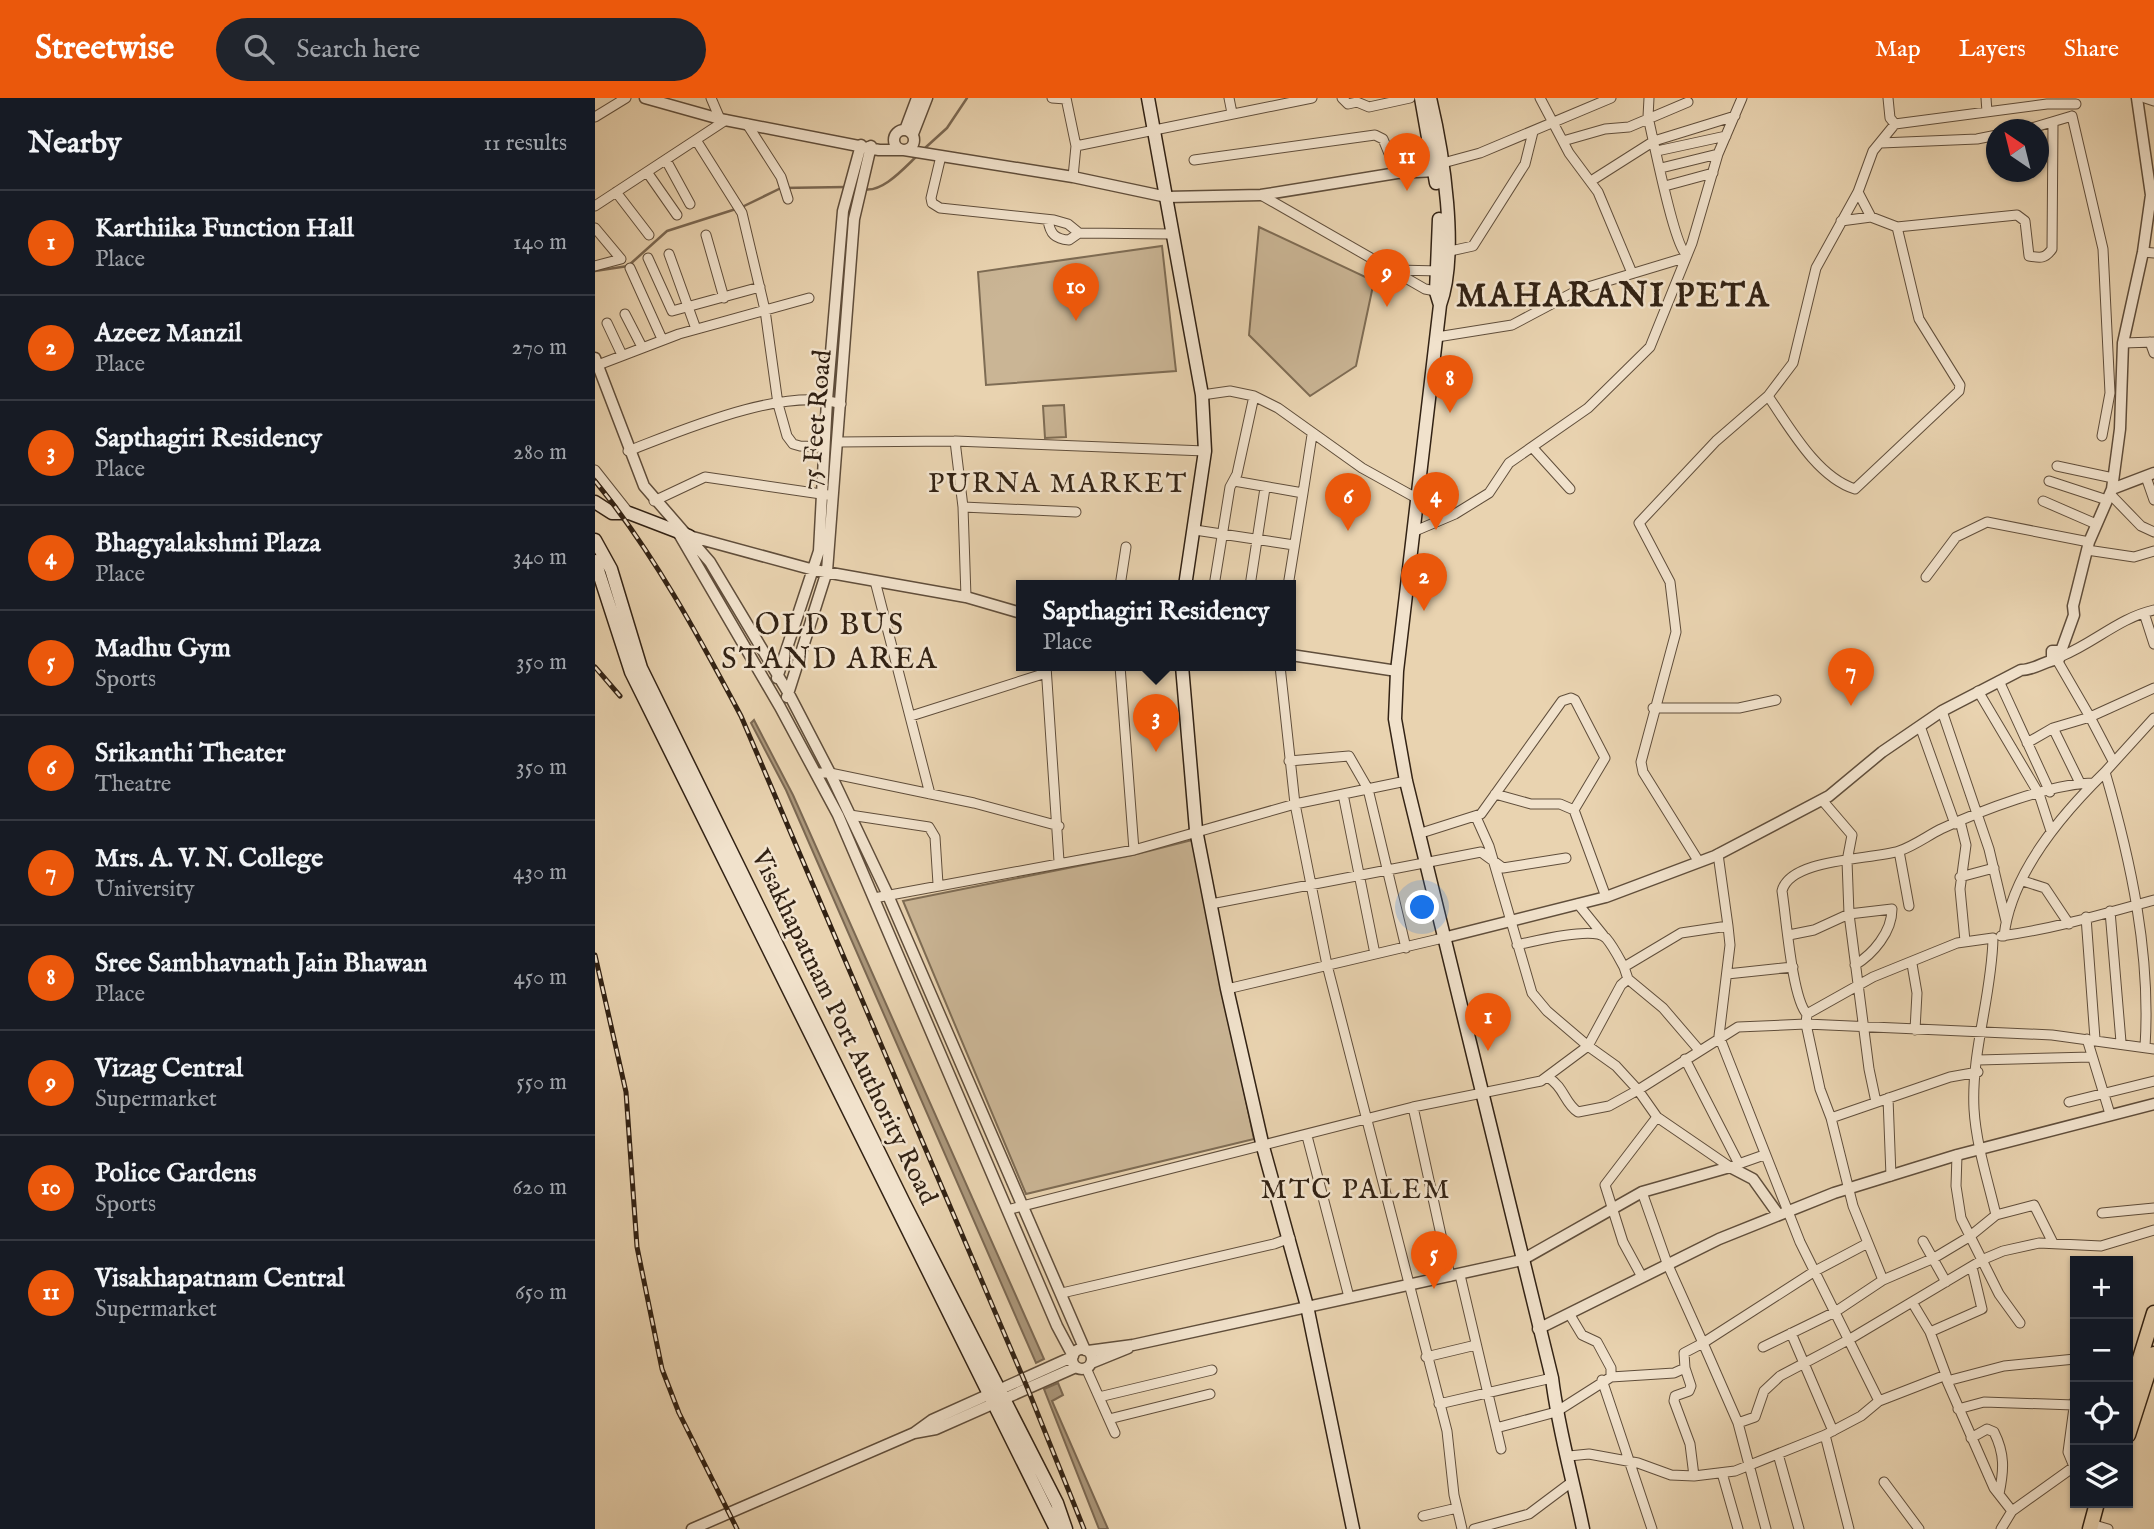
<!DOCTYPE html>
<html lang="en">
<head>
<meta charset="utf-8">
<style>
  body { margin:0; font-family:"IM FELL English",serif; background:#20242c; color:#f1f3f6 }
  .controls { position:absolute; right:21px; bottom:21px; display:grid; overflow:hidden; border-radius:0px; box-shadow:0 2px 5px #0004 }
  .controls button { width:63px; height:63px; display:grid; place-items:center; padding:0; border:0; border-bottom:2px solid #363941; background:#171b24; color:#f1f3f6; font:35px sans-serif }
  .compass { position:absolute; left:1391px; top:21px; width:63px; height:63px; border-radius:50%; background:#171b24; box-shadow:0 2px 5px #0004; rotate:325deg }
  .you { position:absolute; left:828px; top:810px; width:24px; height:24px; margin:-18px; border:5px solid #fff; border-radius:50%; background:#1a73e8; box-shadow:0 0 0 10px #1a73e833 }
  .badge { display:grid; place-items:center; width:46px; height:46px; border-radius:50%; background:#ea580c; color:#fff; font-size:23px; font-weight:700 }
  .pin { position:absolute; translate:-50% -58px; filter:drop-shadow(0 2px 4px #0008) }
  .pin::after { content:''; position:absolute; top:37px; width:24px; height:21px; background:inherit; clip-path:polygon(0 0,100% 0,50% 100%) }
  .popup { position:absolute; left:421px; top:482px; width:280px; height:91px; box-sizing:border-box; display:grid; place-content:center; border-radius:0px; background:#171b24; filter:drop-shadow(0 2px 5px #0005); font-size:23px; white-space:nowrap; color:#9ea1a6 }
  .popup b { font-size:26px; color:#f1f3f6 }
  .popup::after { content:''; position:absolute; left:50%; top:100%; margin-left:-14px; border:14px solid transparent; border-top-color:#171b24 }
  .list { margin:0; padding:0; list-style:none }
  h2 { display:flex; justify-content:space-between; align-items:center; height:91px; margin:0; padding:0 28px; font-size:30px }
  h2 small { font-size:23px; font-weight:400; color:#9ea1a6 }
  .list li { display:grid; grid-template-columns:46px 1fr auto; gap:21px; align-items:center; box-sizing:border-box; height:105px; padding:0 28px; border-top:2px solid #363941 }
  .list b { display:block; font-size:26px; white-space:nowrap }
  .list p { margin:0; font-size:23px; white-space:nowrap; color:#9ea1a6 }
  .list em { font-size:23px; font-style:normal; color:#9ea1a6 }
  .icon { flex:none; width:38px; height:38px; fill:none; stroke:currentColor; stroke-width:2; stroke-linecap:round; stroke-linejoin:round }
  .map { position:relative; flex:none; width:1559px; height:1431px; overflow:hidden }
  header { display:flex; align-items:center; gap:42px; box-sizing:border-box; height:98px; padding:0 35px; background:#ea580c; color:#fff }
  header strong { font-size:33px }
  nav { display:flex; gap:38px; margin-inline-start:auto; font-size:24px }
  .search { width:490px; height:63px; background:#20242c; display:flex; align-items:center; gap:18px; box-sizing:border-box; padding:0 24px; border-radius:38px; color:#9ea1a6; font-size:26px }
  main { display:flex }
  aside { flex:1; background:#171b24 }
  .map>svg:first-child { display:block }
  .green { fill:#cab595; stroke:#7e6c54; stroke-width:2 }
  .water { fill:#ab977b; stroke:#7b6852; stroke-width:2 }
  .lines { fill:none; stroke-linecap:round; stroke-linejoin:round }
  .stream { stroke:#7b6852; stroke-width:2.5 }
  .minor-casing { stroke:#604e3b; stroke-width:11 }
  .tertiary-casing { stroke:#604e3b; stroke-width:13 }
  .secondary-casing { stroke:#322214; stroke-width:15 }
  .primary-casing { stroke:#322214; stroke-width:17 }
  .minor { stroke:#f1e2cc; stroke-width:9 }
  .tertiary { stroke:#f1e2cc; stroke-width:10 }
  .secondary { stroke:#f1e2cc; stroke-width:12 }
  .primary { stroke:#e9d3b0; stroke-width:14 }
  .rail-casing { stroke:#322214; stroke-width:5 }
  .rail { stroke:#f1e2cc; stroke-width:2.5; stroke-dasharray:8; stroke-linecap:butt }
  .labels { text-anchor:middle; dominant-baseline:central; stroke-width:5; stroke-linejoin:round; paint-order:stroke }
  .street-label { font-size:26px; fill:#322214; stroke:#f1e2cc }
  .neighbourhood-label { font-size:28px; letter-spacing:2px; fill:#322214; stroke:#f1e2cc }
  .quarter-label { font-size:30px; letter-spacing:2px; fill:#322214; stroke:#f1e2cc }
  .district-label { font-size:33px; font-weight:bold; letter-spacing:2px; fill:#322214; stroke:#f1e2cc }
</style>
</head>
<body>
<header>
<strong>Streetwise</strong>
<div class="search"><svg class="icon" aria-label="search" viewBox="0 0 24 24"><circle cx="10" cy="10" r="6"/><path d="M15 15l6 6"/></svg>Search here</div>
<nav><a>Map</a><a>Layers</a><a>Share</a></nav>
</header>
<main>
<aside>
<h2>Nearby<small>11 results</small></h2>
<ul class="list">
<li><span class="badge">1</span><div><b>Karthiika Function Hall</b><p>Place</p></div><em>140 m</em></li>
<li><span class="badge">2</span><div><b>Azeez Manzil</b><p>Place</p></div><em>270 m</em></li>
<li><span class="badge">3</span><div><b>Sapthagiri Residency</b><p>Place</p></div><em>280 m</em></li>
<li><span class="badge">4</span><div><b>Bhagyalakshmi Plaza</b><p>Place</p></div><em>340 m</em></li>
<li><span class="badge">5</span><div><b>Madhu Gym</b><p>Sports</p></div><em>350 m</em></li>
<li><span class="badge">6</span><div><b>Srikanthi Theater</b><p>Theatre</p></div><em>350 m</em></li>
<li><span class="badge">7</span><div><b>Mrs. A. V. N. College</b><p>University</p></div><em>430 m</em></li>
<li><span class="badge">8</span><div><b>Sree Sambhavnath Jain Bhawan</b><p>Place</p></div><em>450 m</em></li>
<li><span class="badge">9</span><div><b>Vizag Central</b><p>Supermarket</p></div><em>550 m</em></li>
<li><span class="badge">10</span><div><b>Police Gardens</b><p>Sports</p></div><em>620 m</em></li>
<li><span class="badge">11</span><div><b>Visakhapatnam Central</b><p>Supermarket</p></div><em>650 m</em></li>
</ul>
</aside>
<div class="map">
<svg width="1559" height="1431" viewBox="0 0 1559 1431">
  <rect width="100%" height="100%" fill="#e9d3b0"/>
  <filter id="stains"><feTurbulence type="fractalNoise" baseFrequency=".00286" numOctaves="4"/><feColorMatrix values="0 0 0 0 .2 0 0 0 0 .09 0 0 0 0 .02 0 0 0 .5 -.17"/></filter>
  <radialGradient id="worn" r=".72"><stop offset=".6" stop-color="#630" stop-opacity="0"/><stop offset="1" stop-color="#630" stop-opacity=".3"/></radialGradient>
  <path class="green" d="M664,129L779,183L761,268L715,298L654,237Z
    M567,148L581,273L391,287L383,174Z
    M469,307L471,339L450,340L448,308Z
    M597,742L659,1041L431,1096L308,803L538,757Z"/>
  <path class="water" d="M159,622L198,697L449,1261L441,1265L191,692L156,625Z
    M463,1285L468,1297L457,1303L513,1431H504L449,1291Z"/>
  <g class="lines">
    <path class="stream" d="M330,50L352,30L372,0
      M268,91C287,96 310,69 323,57
      M147,109L186,90L251,89
      M0,173L33,168L72,133L141,111"/>
    <defs>
      <path id="minor" d="M116,0L125,21
        M457,0L471,1
        M471,0L481,48L478,79
        M634,0L637,15
        M747,0L753,6L762,4L774,9L815,0
        M945,0L974,55L1003,94L1037,175
        M1054,0L1053,19C1058,40 1079,147 1091,156
        M1293,0L1295,20L1300,26L1452,6H1481
        M1391,0L1392,14
        M1550,0L1559,3
        M1477,18L1508,151L1515,295L1507,338
        M0,19L31,0
        M152,26L186,79L193,101
        M1430,32L1477,18
        M101,42L147,115L170,212L183,306L192,338L198,346L205,348L229,349
        M968,43L1010,31L1034,29L1093,4
        M1286,45L1382,41L1402,37
        M481,48L717,0
        M1062,53L1131,38
        M346,58L336,100L337,105L345,110L459,122L473,126L484,135L578,136
        M71,62L95,106
        M599,62L780,37L788,41L802,75
        M848,65L885,55L1016,0
        M1066,70L1123,56
        M52,74L82,117
        M996,83L1059,43L1140,18
        M1070,88L1118,75
        M21,94L54,137
        M666,97L830,191L846,194
        M0,108L131,22
        M1276,119L1263,94L1278,53L1300,26
        M453,122C455,136 460,141 474,142L484,135
        M1246,123L1276,119L1302,129L1324,221L1365,287L1364,293L1260,391C1222,379 1195,330 1173,298L1198,265L1221,170L1263,94
        M1302,129L1422,117L1430,123L1434,158C1445,160 1450,161 1457,151L1458,26
        M0,130L26,161L0,168
        M111,137L129,200
        M851,154L878,148L930,66L938,34
        M1548,154L1559,155
        M74,156L101,231
        M53,160L77,213L165,189
        M35,170L67,241
        M800,172L846,173
        M30,216L47,249
        M12,225L27,257
        M842,239L917,227L983,192L1089,160
        M1555,244L1559,255
        M1528,245L1559,244
        M3,267L84,236L214,200
        M607,297L635,293L659,298L683,310L767,370L823,401
        M360,343L368,409L371,499
        M242,344L360,343L610,353
        M937,349L975,391
        M33,353C88,332 189,288 246,306
        M1462,368L1518,380
        M0,372L34,415
        M1551,379L1559,402
        M639,383L708,395L717,337
        M1454,383L1512,402
        M1515,396L1546,428L1559,434
        M59,403L110,379L233,397
        M1448,403L1501,426
        M368,409L481,414
        M600,432L699,447
        M820,433L860,416L894,395L914,365L993,310L1055,249L1097,145L1123,56L1147,0
        M1492,452L1539,459L1559,453
        M1331,479L1361,439L1392,424L1494,444
        M280,483L335,696
        M525,488L531,449
        M619,488L635,389L642,376L659,298
        M655,488L670,390
        M693,488L708,395
        M1549,515L1559,546
        M1467,558C1499,545 1524,520 1559,512
        M1462,562L1495,619L1458,630L1485,685
        M451,568L464,763
        M525,568L539,752
        M685,568L700,706L732,867L852,1333L859,1397L867,1431
        M1404,583L1455,694
        M1383,593L1444,696L1456,733
        M1058,610H1144L1181,602
        M1347,613L1394,751L1411,823
        M316,618L451,575
        M1325,628L1360,726
        M1432,645L1458,630
        M694,663L754,658L773,691L811,850
        M1518,663L1495,619L1559,590
        M221,675H235L379,705L464,728
        M748,696L780,856
        M900,696L936,706H965L979,712
        M1227,702L1257,737L1252,763L1254,816L1297,811C1297,834 1278,856 1260,867
        M255,717L334,729L340,739L343,786
        M881,719L894,748L937,895L952,913L993,948L1026,887L1033,881L1068,910L1104,952
        M1365,723L1371,747L1365,791L1370,843
        M823,736L886,716L967,603L976,600L980,602L1010,660L979,712L1011,799
        M1304,753L1314,808
        M1123,756L1133,828
        M1104,764L1048,674L1046,664L1081,534L1075,484L1044,425L1121,343L1173,298
        M1365,779L1399,770
        M1428,783L1450,790L1474,826
        M279,800L539,752L700,706L811,683
        M616,806L886,754L908,770L971,760
        M983,806L1008,837
        M1515,813L1526,944
        M1491,819L1500,941
        M1194,837L1219,832L1254,816L1274,971L1281,1004
        M1406,838C1458,831 1508,816 1559,802
        M1409,838C1416,775 1467,716 1510,674
        M922,847C939,843 999,828 1011,840C1018,848 1024,860 1029,869
        M1317,866L1322,895L1320,932
        M1132,876L1198,869
        M1033,881L1029,869L1086,835L1133,828L1135,847L1124,938L1205,1144L1284,1303
        M632,891L848,840
        M1212,916C1197,901 1191,817 1187,793C1195,760 1276,762 1304,753C1319,748 1332,738 1346,731C1385,713 1457,685 1499,685
        M1492,941L1515,1016
        M1550,949C1556,856 1536,763 1510,674L1559,620
        M1090,961L1144,1066
        M1383,962L1496,959
        M954,980C969,989 970,1006 983,1014L1014,1008L1043,992L1062,1019L1010,1087L1028,1144L1046,1177
        M1293,1000L1296,1078
        M1474,1004L1559,983
        M818,1009L855,1178
        M1062,1019L1135,1069L1169,1057
        M1236,1020L1355,979L1383,974
        M712,1038L754,1199
        M1362,1057L1361,1088L1366,1120L1404,1196L1425,1225
        M412,1112L818,1009L946,983L993,948L1021,968L1043,992L1143,929L1211,926L1212,916L1278,879L1362,845L1398,840C1397,897 1376,954 1379,1011C1381,1046 1393,1083 1401,1117L1374,1139L1339,1160L1288,1182L1240,1214L1168,1249
        M1507,1115L1559,1110
        M1401,1117L1439,1107L1458,1145
        M1328,1143L1351,1184
        M865,1177L906,1351
        M1288,1182L1258,1108L1236,1020L1225,991L1211,926L1457,937L1559,951
        M467,1195L679,1146L695,1140
        M1317,1204L1335,1234L1351,1277
        M975,1217L987,1237L1002,1244L1016,1270V1279
        M1335,1234L1387,1211L1377,1169
        M1196,1235L1238,1333
        M831,1259L881,1247
        M491,1270L520,1335
        M1090,1270L1096,1288L1094,1293L1080,1298L1079,1303L1095,1346L1099,1378
        M1007,1282L1057,1431
        M1352,1283L1399,1390L1417,1413
        M504,1299L617,1272
        M1480,1302L1473,1354L1480,1371
        M844,1306L957,1280
        M1363,1311L1389,1304L1479,1307
        M514,1321L615,1296
        M1143,1325L1160,1319L1169,1293L1185,1278L1255,1241L1389,1161L1408,1153L1444,1145L1506,1148L1559,1132
        M901,1330L961,1314L1016,1279L1079,1275L1090,1270L1089,1255L1108,1245L1072,1165L1047,1094
        M1230,1337L1254,1431
        M1376,1340L1392,1331L1399,1334C1410,1356 1409,1372 1404,1396
        M1183,1356L1204,1431
        M974,1358L994,1356L1043,1365L1076,1377L1099,1378L1140,1373L1230,1337L1266,1318L1284,1303L1351,1277L1352,1283L1409,1268L1480,1261
        M1127,1375L1143,1431
        M1289,1384L1324,1431
        M828,1418L862,1410
        M1496,1426L1513,1431
        M879,1431L934,1416L978,1383
        M1171,1431L1143,1325L1108,1245L1220,1173L1273,1145
        M1406,1431L1417,1413L1480,1368"/>
      <path id="tertiary" d="M50,0L125,21L284,52H305
        M299 42a10 10 0 1 1 20 0a10 10 0 1 1-20 0Z
        M310,32L322,0
        M318,36L332,0
        M309,52L478,79L572,99L666,97L802,75L841,73
        M0,260L49,388L115,464L194,596L235,675L292,795L490,1252
        M1517,391L1559,375
        M80,429L185,609L243,717L462,1228L478,1258
        M94,438L219,472L371,499L426,515
        M1466,553L1479,517L1478,508L1494,444L1517,391L1525,331L1528,245L1548,154L1556,97L1542,0
        M696,557L802,573
        M182,580L224,453L232,302L248,113L266,47
        M192,599L232,473L259,121L276,48
        M848,840L1011,799L1120,758L1234,698L1287,654L1347,613L1426,572C1440,572 1451,562 1464,561L1466,553H1457V560
        M943,1231L1124,1141L1239,1095L1362,1057L1559,1006
        M477 1261a10 10 0 1 1 20 0a10 10 0 1 1-20 0Z
        M493,1253L538,1247L927,1162L1047,1094L1135,1069L1158,1081L1183,1116
        M496,1265L533,1250
        M319,1335L337,1322L477,1259
        M97,1431L319,1335L341,1331L481,1269"/>
      <path id="secondary" d="M553,0L607,297L610,353L590,488
        M826,0L841,85
        M835,0C848,54 864,155 845,207L802,573L800,621L811,683L957,1280C963,1331 978,1381 988,1431
        M844,121L841,194L845,207
        M0,404L17,415H34L94,438
        M0,442L16,471L46,570L309,1105L462,1405L471,1431
        M0,463L36,574L461,1431
        M587,568L601,732L632,891L668,1049L712,1208L758,1431"/>
      <path id="primary" d="M1533,1299L1559,1215
        M1533,1337L1559,1256
        M1495,1431L1502,1405"/>
    </defs>
    <use href="#minor" class="minor-casing"/>
    <use href="#tertiary" class="tertiary-casing"/>
    <use href="#secondary" class="secondary-casing"/>
    <use href="#primary" class="primary-casing"/>
    <use href="#minor" class="minor"/>
    <use href="#tertiary" class="tertiary"/>
    <use href="#secondary" class="secondary"/>
    <use href="#primary" class="primary"/>
    <defs>
      <path id="rail" d="M0,383C58,454 103,537 146,618L432,1289L489,1431
        M0,569L25,598
        M0,857L31,994L42,1149L67,1271L84,1315L142,1431"/>
    </defs>
    <use href="#rail" class="rail-casing"/>
    <use href="#rail" class="rail"/>
  </g>
  <g class="labels">
    <g class="street-label">
      <text transform="translate(222 322) rotate(-85)">75 Feet Road</text>
      <text transform="translate(249 929) rotate(64)">Visakhapatnam Port Authority Road</text>
    </g>
    <g class="neighbourhood-label">
      <text x="463" y="386">PURNA MARKET</text>
      <text x="761" y="1092">MTC PALEM</text>
    </g>
    <g class="quarter-label">
      <text x="235" y="528">OLD BUS<tspan x="235" dy="34">STAND AREA</tspan></text>
    </g>
    <g class="district-label">
      <text x="1018" y="199">MAHARANI PETA</text>
    </g>
  </g>
  <rect width="100%" height="100%" filter="url(#stains)"/>
  <rect width="100%" height="100%" fill="url(#worn)"/>
</svg>
<div class="controls">
<button>+</button>
<button>−</button>
<button><svg class="icon" aria-label="locate" viewBox="0 0 24 24"><circle cx="12" cy="12" r="6"/><path d="M12 2v4M12 18v4M2 12h4M18 12h4"/></svg></button>
<button><svg class="icon" aria-label="layers" viewBox="0 0 24 24"><path d="M12 4l9 5-9 5-9-5zM3 14l9 5 9-5"/></svg></button>
</div>
<svg class="compass" viewBox="-18 -18 36 36"><path d="M0-13l5 13h-10z" fill="#e53935"/><path d="M0 13l5-13h-10z" fill="#9ea1a6"/></svg>
<div class="you"></div>
<div class="pin badge" style="left:893px;top:953px">1</div>
<div class="pin badge" style="left:829px;top:513px">2</div>
<div class="pin badge" style="left:561px;top:654px">3</div>
<div class="popup"><b>Sapthagiri Residency</b>Place</div>
<div class="pin badge" style="left:841px;top:432px">4</div>
<div class="pin badge" style="left:839px;top:1191px">5</div>
<div class="pin badge" style="left:753px;top:433px">6</div>
<div class="pin badge" style="left:1256px;top:608px">7</div>
<div class="pin badge" style="left:855px;top:315px">8</div>
<div class="pin badge" style="left:792px;top:209px">9</div>
<div class="pin badge" style="left:481px;top:223px">10</div>
<div class="pin badge" style="left:812px;top:93px">11</div>
</div>
</main>
</body>
</html>
